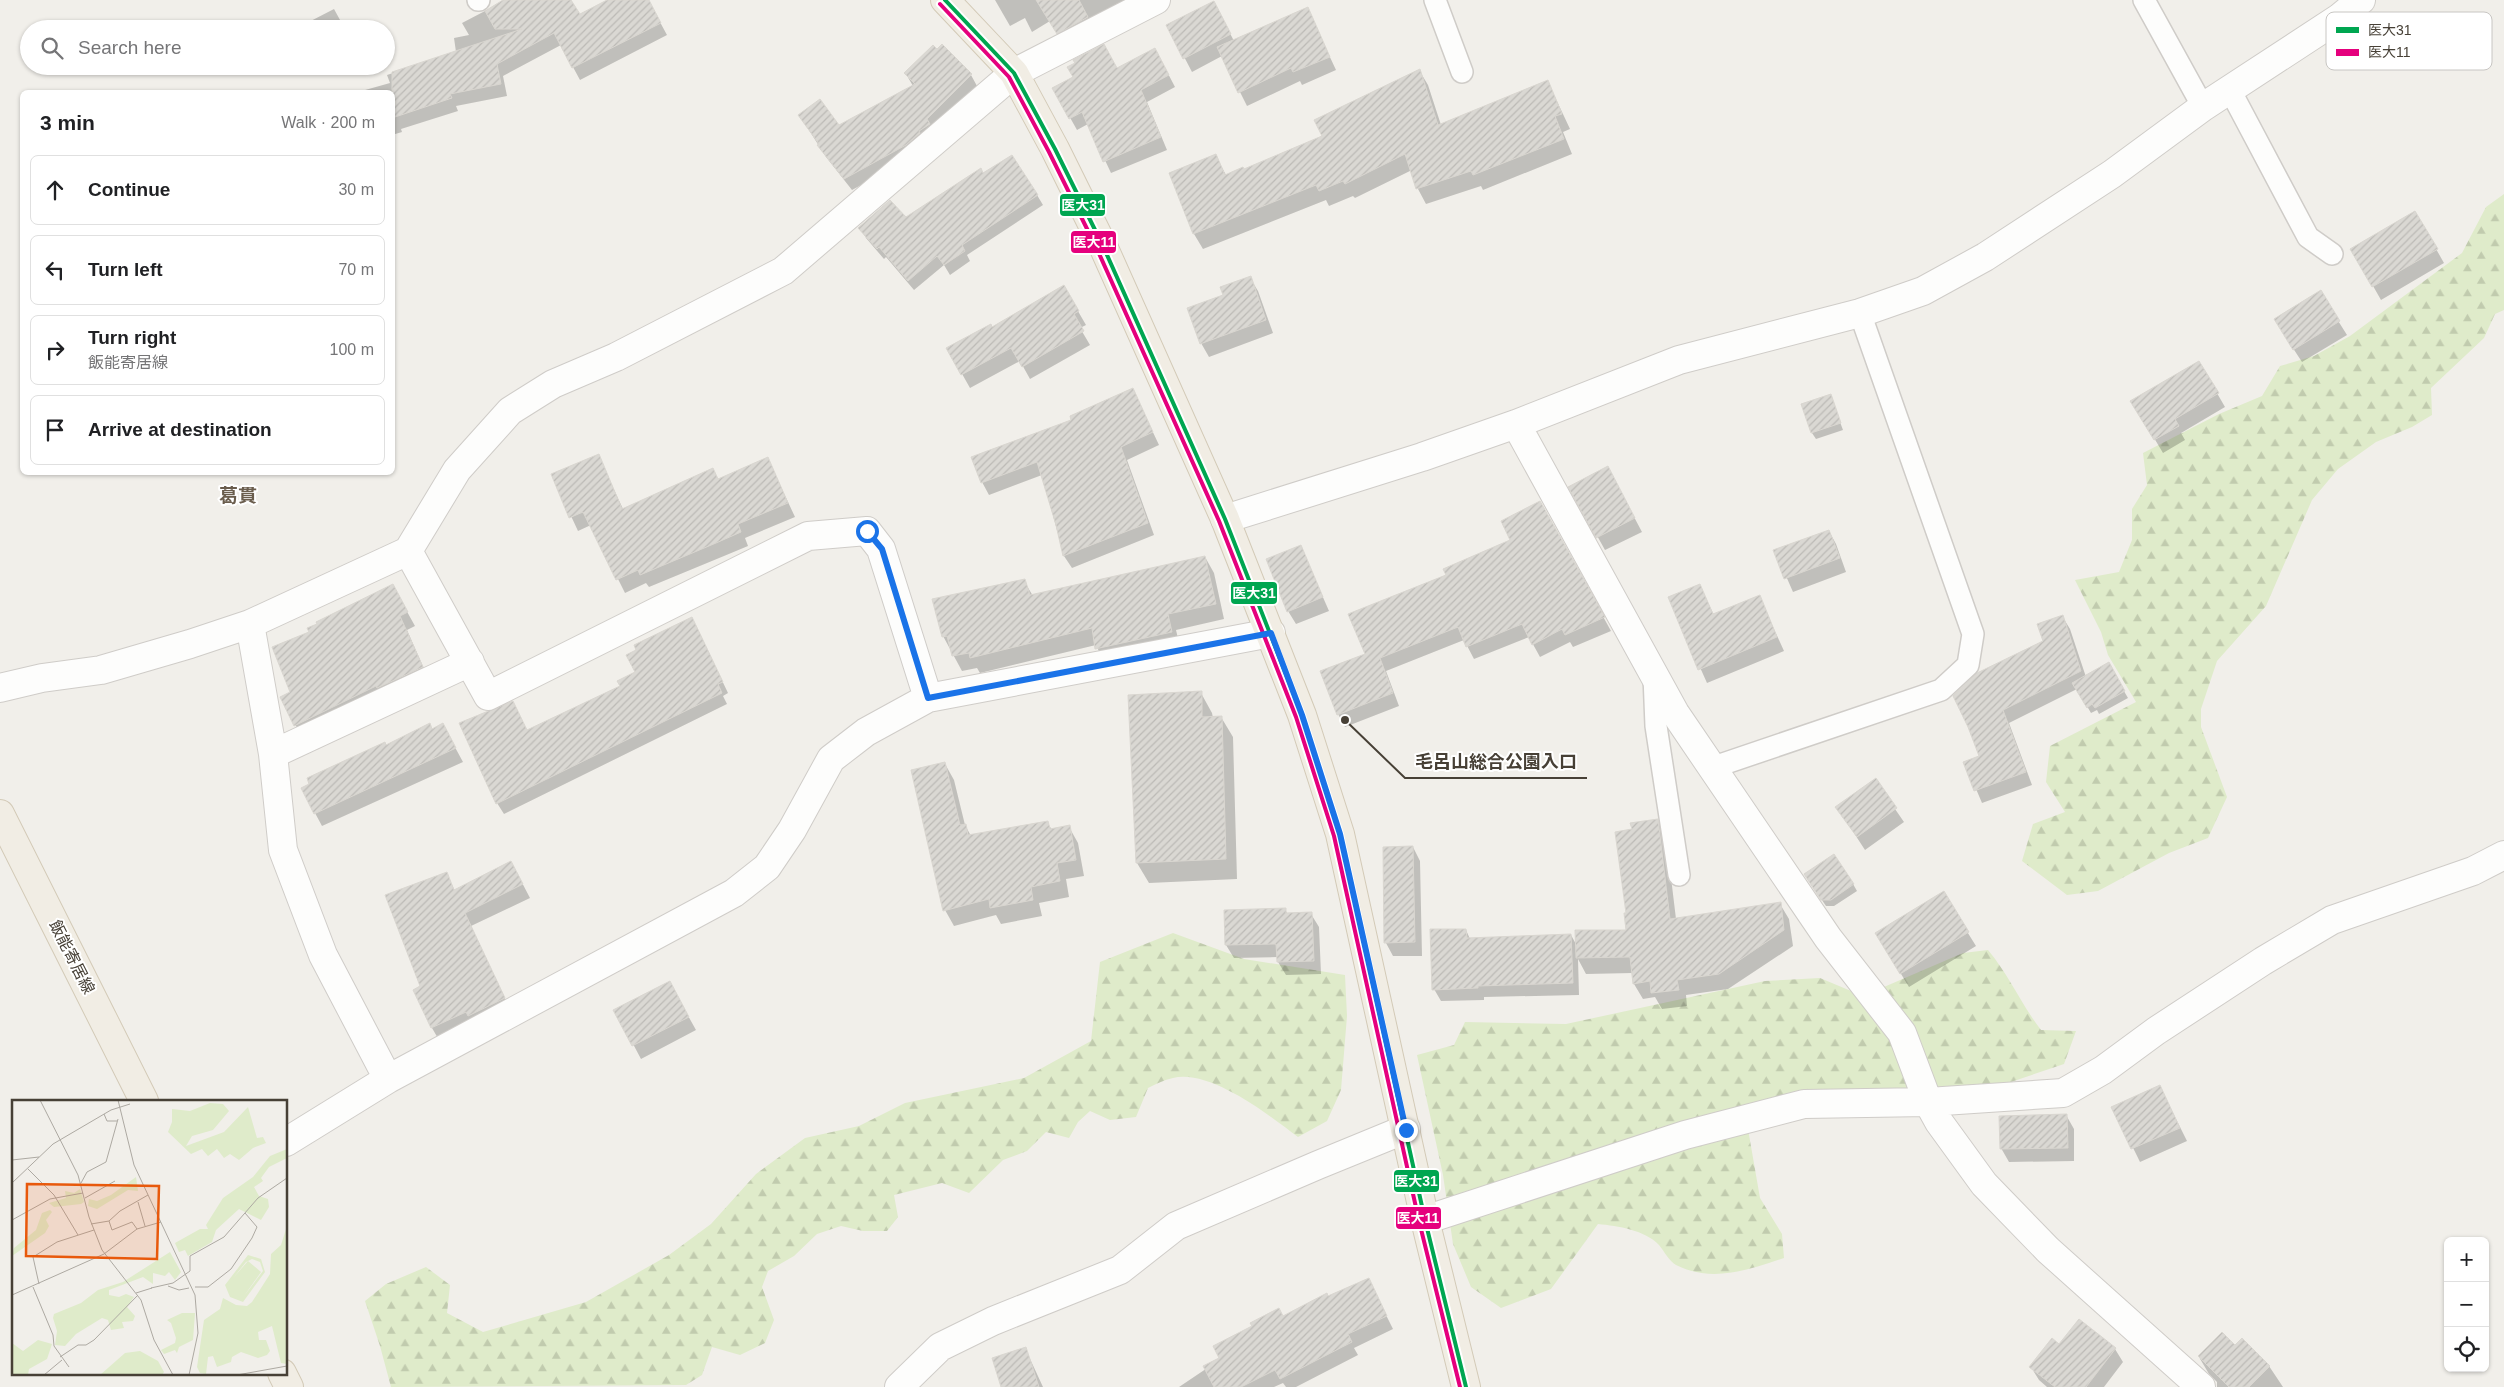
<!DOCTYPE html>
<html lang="en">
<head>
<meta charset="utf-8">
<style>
  body { margin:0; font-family:Arial,"Noto Sans JP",sans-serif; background:#f6f6f6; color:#202124 }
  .controls { position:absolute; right:15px; bottom:15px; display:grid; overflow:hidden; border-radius:8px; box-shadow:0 1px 4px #0004 }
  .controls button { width:45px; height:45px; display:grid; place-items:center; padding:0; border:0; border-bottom:1px solid #e0e0e0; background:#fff; color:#202124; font:25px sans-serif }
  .stop { position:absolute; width:15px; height:15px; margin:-11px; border:4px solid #1a73e8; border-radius:50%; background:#fff }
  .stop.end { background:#1a73e8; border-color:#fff; box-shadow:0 1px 5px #0008 }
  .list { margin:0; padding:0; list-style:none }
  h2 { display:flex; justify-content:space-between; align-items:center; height:65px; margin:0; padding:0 20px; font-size:21px }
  h2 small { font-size:16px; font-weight:400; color:#757577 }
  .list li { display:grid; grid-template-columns:32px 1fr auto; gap:15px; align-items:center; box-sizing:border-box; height:70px; margin:0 10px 10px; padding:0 10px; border:1px solid #e0e0e0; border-radius:8px }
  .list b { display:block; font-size:19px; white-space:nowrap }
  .list p { margin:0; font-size:16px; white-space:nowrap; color:#757577 }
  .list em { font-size:16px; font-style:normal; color:#757577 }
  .icon { flex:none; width:28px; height:28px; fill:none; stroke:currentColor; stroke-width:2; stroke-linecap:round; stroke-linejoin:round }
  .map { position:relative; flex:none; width:2504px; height:1387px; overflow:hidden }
  .search { position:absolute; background:#fff; box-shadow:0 1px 4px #0004; left:20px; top:20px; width:375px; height:55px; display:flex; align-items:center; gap:12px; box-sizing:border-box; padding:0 18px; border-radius:28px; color:#757577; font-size:19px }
  .panel { position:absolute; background:#fff; box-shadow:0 1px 4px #0004; left:20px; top:90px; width:375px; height:385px; border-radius:8px }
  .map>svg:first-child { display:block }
  .forest { fill:url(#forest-firs) }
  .shadow { fill:#0003 }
  .building { fill:url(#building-hatch); stroke:#d9d6d0 }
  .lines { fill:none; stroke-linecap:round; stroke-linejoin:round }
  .lane-casing { stroke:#cfccc8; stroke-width:24 }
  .street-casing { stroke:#cfccc8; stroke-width:30 }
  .primary-casing { stroke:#d3cab7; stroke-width:30 }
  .lane { stroke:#fdfdfc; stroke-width:21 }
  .street { stroke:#fdfdfc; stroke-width:28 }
  .primary { stroke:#f1ede4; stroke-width:28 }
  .bus-1-casing { stroke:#fff; stroke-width:8 }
  .bus-2-casing { stroke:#fff; stroke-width:8 }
  .bus-1 { stroke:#00a651; stroke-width:4 }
  .bus-2 { stroke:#e5007d; stroke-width:4 }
  .route { stroke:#1a73e8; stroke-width:6 }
  .labels { text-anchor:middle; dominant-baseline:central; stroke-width:4; stroke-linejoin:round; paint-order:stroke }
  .street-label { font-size:16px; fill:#474036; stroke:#fff }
  .quarter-label { font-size:19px; font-weight:bold; fill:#6a5d4d; stroke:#fff }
  .inset-road { fill:none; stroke:#ada9a2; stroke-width:1 }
  .view { fill:#e8590c; fill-opacity:0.15; stroke:#e8590c; stroke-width:2.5 }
  .inset-edge { fill:none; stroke:#474036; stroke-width:2.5 }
  .key { fill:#fff; stroke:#c8c6c3; stroke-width:1 }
  .key-label { font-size:14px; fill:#474036 }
  .leader { fill:none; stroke:#474036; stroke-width:2 }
  .callout-dot { fill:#474036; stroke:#fff; stroke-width:2 }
  .callout-label { font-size:18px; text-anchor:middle; font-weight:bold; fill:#474036; stroke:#fff; stroke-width:4; stroke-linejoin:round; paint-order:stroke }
  .line-badge { stroke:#fff; stroke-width:2 }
  .badge-label { font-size:14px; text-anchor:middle; font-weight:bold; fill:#fff }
</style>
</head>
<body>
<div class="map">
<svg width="2504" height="1387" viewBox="0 0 2504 1387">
  <defs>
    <pattern id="forest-firs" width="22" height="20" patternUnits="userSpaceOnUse" patternTransform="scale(1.25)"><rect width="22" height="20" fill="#dfebca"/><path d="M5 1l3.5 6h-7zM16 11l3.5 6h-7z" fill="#c1cbae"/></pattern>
    <pattern id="building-hatch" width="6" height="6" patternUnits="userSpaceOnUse" patternTransform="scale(1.25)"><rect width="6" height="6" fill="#dad8d3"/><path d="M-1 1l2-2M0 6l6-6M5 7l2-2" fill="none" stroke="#bcbab6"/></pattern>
  </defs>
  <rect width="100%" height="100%" fill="#f1efea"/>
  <path class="forest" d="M2504,194V310L2495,314L2484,338L2431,388L2432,415L2412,427L2376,442L2338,469L2312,500L2266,606L2217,661L2201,709V727L2227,797L2208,838L2169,853L2098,891L2067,895L2022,861L2033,824L2065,812L2046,782L2050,746L2136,702L2108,655L2101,632L2075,580L2119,572L2132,540V509L2147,485L2143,453L2219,414L2262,396L2280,366L2314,356L2350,336L2462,253L2486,207Z
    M1173,933L1244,959L1345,975L1347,1016L1341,1090L1327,1121L1298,1137C1269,1115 1210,1069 1173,1078C1164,1080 1156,1084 1148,1088L1136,1117L1110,1120L1090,1111L1078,1122L1069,1138L1046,1132L1027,1151L1003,1160L969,1193L942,1183L894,1195L898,1217L887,1231H863L841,1226L817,1234L794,1256L768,1271L762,1287L774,1320L765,1343L740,1355L712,1347L702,1375L686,1385L391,1387L380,1346L365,1301L386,1284L426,1267L450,1285L447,1313L483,1332L586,1302L669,1255L711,1224L756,1174L805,1138L859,1126L905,1103L1024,1078L1091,1041L1100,962Z
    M1988,950C2009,975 2021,1004 2041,1030L2076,1031L2064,1064L2011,1082L1903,1093L1748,1129L1760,1198L1782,1234L1784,1258C1749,1270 1712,1283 1676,1265C1669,1261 1664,1251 1659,1245C1645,1230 1618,1226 1598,1224L1551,1289L1501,1308L1471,1287L1453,1244L1443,1175L1417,1055L1454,1045L1465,1022L1566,1024L1765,981L1820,978L1863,996L1963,953Z"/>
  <path class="shadow" d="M506,0H570L579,16L610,0H648L667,35L580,80L561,45L503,76L507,96L456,106L458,111L401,129L402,132L392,135V92H358L390,83L387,75L456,52L454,38L469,35L462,23Z
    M995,0H1140L1065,45L1050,21L1032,32L1025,18L1010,26Z
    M1307,8L1336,70L1302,85L1300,81L1247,106L1222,56L1192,72L1168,26L1221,16L1234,41Z
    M334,9L345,29H302L301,26Z
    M937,51L971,75L977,86L912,157L852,190L826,157L800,116L839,126L913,86L906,74Z
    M1162,62L1175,87L1147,102L1167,150L1111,173L1088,124L1077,130L1054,89L1075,77Z
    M1419,70L1428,85L1441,125L1548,82L1570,129L1563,132L1572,154L1483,190L1481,186L1426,204L1418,189L1412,170L1355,198L1353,196L1329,206L1326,200L1203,249L1194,234L1171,174L1216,156L1226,175L1244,170L1323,137Z
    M983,175L1037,195L1043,205L967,255L970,261L950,275L944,265L914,290L886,257L884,259L866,238L860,228L906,218Z
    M2415,212L2444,263L2381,300L2352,249Z
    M1250,278L1258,291L1273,333L1209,357L1201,343L1225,296Z
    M1064,287L1086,325L1080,328L1090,345L1030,379L1020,361L970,388L948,349L992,328Z
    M2320,292L2347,335L2302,362L2283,333Z
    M2199,362L2225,407L2181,433L2185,440L2163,453L2132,401Z
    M1133,390L1159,445L1127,460L1154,535L1072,568L1064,556L1042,475L989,495L982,482L1073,421Z
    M1830,395L1843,430L1816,439L1812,433Z
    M598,455L623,509L713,470L718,480L768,459L795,517L745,538L748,546L724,556L649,587L646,583L625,593L591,525L578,531L552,475Z
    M1615,481L1642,532L1605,550L1570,487Z
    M1547,515L1611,631L1573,647L1570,642L1540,657L1529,637L1474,659L1464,640L1386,671L1399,706L1345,727L1338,714L1366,655L1448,576L1512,541Z
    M1829,531L1836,544L1846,572L1793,592L1775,551Z
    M1301,547L1329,611L1296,624L1288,611Z
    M1205,557L1214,573L1224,619L1176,630L1180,647L1105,664L1096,645L980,673L977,668L962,671L943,636L1024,581L1033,596Z
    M1699,585L1714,615L1759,596L1784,651L1707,683L1669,598Z
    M400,599L415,626L407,630L429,680L303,739L281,698L292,693L310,632Z
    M2062,616L2070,629L2086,677L2108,664L2128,698L2099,714L2097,710L2091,713L2077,689L2009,723L2032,785L1982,803L1965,763L1981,757L1970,726L2044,641Z
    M698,630L728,693L723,696L727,704L504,814L497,803L527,731L621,687L637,673Z
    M1201,693L1212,713L1213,718L1221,717L1233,737L1237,879L1149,883L1137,863Z
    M432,730L450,738L463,762L322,826L315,813Z
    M945,764L954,780L965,825L971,836L1047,822L1052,830L1069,827L1078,843L1084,876L1066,879L1069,897L1039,903L1042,916L1001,924L996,915L954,926L945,910Z
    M1875,780L1904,822L1865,850L1837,807Z
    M1657,821L1666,836L1676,919L1780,904L1789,919L1793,946L1728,989L1686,995L1687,1006L1662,1009L1655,997L1643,999L1634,984L1633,973L1586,974L1578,959L1579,995L1484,997V1000L1441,1001L1434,989L1466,930L1470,939L1571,935L1577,946L1627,931L1633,830Z
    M1413,847L1420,861L1422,956H1393L1386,943Z
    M446,873L455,891L518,875L530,898L471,926L511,1011L439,1040L432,1028L422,987Z
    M1809,881L1853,884L1857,891L1834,906H1826Z
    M1943,893L1976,946L1909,987L1884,946Z
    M1285,909L1288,915L1311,914L1319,927L1321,974L1286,975L1278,962V957L1234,958L1226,945Z
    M677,996L696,1030L641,1059L615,1010Z
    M2160,1087L2187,1141L2140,1162L2113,1107Z
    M2066,1115L2074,1129V1161L2009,1162L2001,1148Z
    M1368,1279L1393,1329L1354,1348L1358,1355L1296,1387H1286L1283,1383L1274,1387H1179L1283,1317Z
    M2079,1321L2115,1349L2123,1362L2104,1387H2047L2039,1380L2031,1367L2059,1346Z
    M2235,1347L2269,1366L2283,1387H2217V1382L2209,1374L2199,1357Z
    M1025,1348L1043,1387H1003Z"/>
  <path class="building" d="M503,0H571L580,14L607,0H649L661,23L572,68L554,33L497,64L501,84L450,94L452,98L392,118V72L522,29H495L485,11Z
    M1036,0H1079L1088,17L1057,34Z
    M1214,1L1231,34L1183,59L1166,25Z
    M1308,7L1330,57L1293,72L1291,68L1238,93L1217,47Z
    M942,44L972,74L927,119L930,124L919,131L920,133L906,145L844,179L817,145L819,144L798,115L820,99L839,125L915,84L904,73L933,45L937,49Z
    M1104,44L1117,68L1155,48L1169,75L1141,90L1161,137L1103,162L1082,112L1069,119L1052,88L1073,77L1067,67L1075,63L1073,60Z
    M1420,69L1438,125L1548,80L1562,114L1555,116L1564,139L1473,175L1471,171L1416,189L1405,154L1345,184L1343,181L1319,191L1316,185L1193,234L1169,173L1216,154L1225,175L1243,167L1244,169L1322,136L1314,120Z
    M1012,155L1038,195L962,245L965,251L944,265L937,256L908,281L879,247L877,249L858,228L890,200L906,217L981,168L983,173Z
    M2415,211L2438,249L2372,287L2350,249Z
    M1251,276L1266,320L1200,344L1187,308L1223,295L1220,287Z
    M1064,285L1079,311L1074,314L1084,331L1022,367L1011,348L961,375L946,348L991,324L992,327Z
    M2321,290L2340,321L2293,350L2274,319Z
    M2199,361L2219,393L2175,419L2179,426L2154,440L2130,401Z
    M1133,388L1153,432L1121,447L1148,523L1063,556L1056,525L1037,462L981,483L971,457L1071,420L1070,416Z
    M1831,394L1841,423L1811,433L1801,404Z
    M599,454L622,509L713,468L718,479L768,457L788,503L738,524L741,532L716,543L640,575L638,570L616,580L583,512L569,518L551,474Z
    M1608,466L1635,518L1596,538L1568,487Z
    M1540,501L1605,617L1565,635L1562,629L1532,645L1522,624L1466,647L1458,627L1380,658L1393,693L1337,715L1320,671L1365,654L1348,614L1446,575L1443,569L1510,540L1501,521Z
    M1829,530L1840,558L1784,579L1773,550Z
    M1301,545L1323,597L1287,612L1266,559Z
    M1205,556L1216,604L1168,614L1172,632L1095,649L1092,628L970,658L969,653L952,656L947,636L942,637L932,599L1025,579L1030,595Z
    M393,584L408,612L400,616L423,667L377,688L376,686L294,726L280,697L290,692L272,647L309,632L307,628L317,624L316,622Z
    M1700,584L1713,614L1760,595L1777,637L1698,670L1668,597Z
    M2063,615L2081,671L2003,710L2026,772L1974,791L1963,762L1979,756L1968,727L1953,696L1977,673L2043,641L2037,624Z
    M692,617L723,682L718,684L722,693L496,804L459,723L513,701L527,730L620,686L617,681L635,672L626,655L636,650L634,645Z
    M2109,662L2125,691L2095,708L2092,704L2087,708L2072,683Z
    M1202,691V717L1222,716L1226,859L1136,863L1128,695Z
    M430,723L432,729L443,723L456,748L314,814L301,788L309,784L307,778L385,742L386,745Z
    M945,762L960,825L966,824L968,835L1048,821L1050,829L1070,825L1076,860L1057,863L1060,881L1031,887L1033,900L990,908L989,899L943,911L911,770Z
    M1876,778L1897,808L1857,837L1835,807Z
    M1658,819L1670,919L1781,902L1784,930L1719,974L1677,980L1679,990L1651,993L1650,981L1633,984L1630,957L1576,958L1575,930H1626L1624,913H1626L1615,832L1632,829L1630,823Z
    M1413,846L1415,942L1384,943L1383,847Z
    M1834,854L1854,884L1831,900H1821L1804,874Z
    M511,861L523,884L465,913L505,998L468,1016L466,1012L431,1028L413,990L420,986L385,895L447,872L454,890Z
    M1944,891L1969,932L1900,974L1875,933Z
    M1286,908V913L1312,912L1314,961L1277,962L1276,944L1225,945L1224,910Z
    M1430,929H1466L1467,938L1571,934L1573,983L1478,986V988L1432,990Z
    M670,981L689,1017L632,1046L613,1010Z
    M2160,1085L2180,1128L2131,1149L2111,1107Z
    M2067,1114L2068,1148L2000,1149L1999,1116Z
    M1369,1278L1387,1316L1348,1334L1352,1342L1280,1379L1275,1370L1241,1387H1214L1203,1366L1219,1358L1213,1346L1252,1326L1250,1323L1279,1308L1283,1316L1327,1293L1328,1296Z
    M2079,1319L2116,1348L2086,1387H2055L2029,1367L2052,1338L2059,1344Z
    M2222,1332L2235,1345L2242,1338L2270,1366L2249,1387H2229L2198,1356Z
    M1026,1347L1039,1387H1001L992,1358Z"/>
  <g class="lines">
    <defs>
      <path id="lane" d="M478,0H479
        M1435,0L1462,72
        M2144,0L2203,107
        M2230,90L2308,237L2332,254
        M1654,676L1656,726L1679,875
        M1711,768L1941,690L1968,665L1973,634L1860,313"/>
      <path id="street" d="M1516,424L1675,713L1828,938L1902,1033L1928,1102L1939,1122L1984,1184L2048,1250L2201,1387
        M1225,519L1422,457L1516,424L1679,360L1860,313L1923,291L1985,257L2112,174L2203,107L2339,18L2361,0
        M408,551L488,696L808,536L867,531L881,549L928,698
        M250,624L273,754L283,850L323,955L388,1079
        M0,688L42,678L101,670L190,644L250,624L408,551L457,470L510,411L553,384L616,357L783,271L1014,73L1156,0
        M273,754L470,662
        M286,1142L388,1079L734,893L767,867L792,830L831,759L866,732L928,698L1271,633
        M1425,1220L1685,1135L1804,1104L1928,1102L2063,1093L2103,1070L2156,1031L2263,961L2332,920L2473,871L2504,855
        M899,1387L940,1347L993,1321L1120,1270L1176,1226L1318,1165L1406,1129"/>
      <path id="primary" d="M945,0L1014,73L1055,149L1103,246L1225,519L1302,715L1340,834L1425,1220L1466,1387
        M0,814L144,1101
        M282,1373L289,1387"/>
    </defs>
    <use href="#lane" class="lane-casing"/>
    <use href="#street" class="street-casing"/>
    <use href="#primary" class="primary-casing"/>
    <use href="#lane" class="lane"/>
    <use href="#street" class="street"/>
    <use href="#primary" class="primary"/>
    <defs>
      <path id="bus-1" d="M945,0L1014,73L1055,149L1103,246L1225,519L1302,715L1340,834L1425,1220L1466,1387"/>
      <path id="bus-2" d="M940,4L1009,77L1049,152L1097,249L1219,521L1296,717L1334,836L1419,1221L1460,1387"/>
    </defs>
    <use href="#bus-1" class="bus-1-casing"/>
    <use href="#bus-2" class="bus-2-casing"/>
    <use href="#bus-1" class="bus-1"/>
    <use href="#bus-2" class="bus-2"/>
  </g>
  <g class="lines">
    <path class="route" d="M867,531L882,549L928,698L1271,633L1302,715L1340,834L1406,1130"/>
  </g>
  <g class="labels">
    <g class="street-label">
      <text transform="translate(72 957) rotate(63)">飯能寄居線</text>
    </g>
    <g class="quarter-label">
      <text x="238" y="495">葛貫</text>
    </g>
  </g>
  <g transform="translate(12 1100)">
    <rect width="275" height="275" fill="#f1efea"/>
    <path d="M198,3L211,4L217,11L201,30L180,36L174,46L212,32L236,7L245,38L251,37L254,43L241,48L227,60L218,54L212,58L205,49L196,56L190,49L179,54L156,32L160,22V9L178,11ZM275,49V58L257,67L249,78L251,81L242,87L247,96L256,99L257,107L249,120L227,109L204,130L200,142L176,156L173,150L167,152L163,143L188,129H196L194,125L211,98L241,77L258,56ZM124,77L126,91L116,90L85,109L76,106L77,99L85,101L99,95ZM68,89L72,102L69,104L42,107L37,103L54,98L53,91L62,93ZM38,110L40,112L34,120L37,126L33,133L0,156L2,148L24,130L30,113ZM275,126V264L269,263L260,226L246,232L247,240H254L258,251L255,255L246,258L229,252L220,257L219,262L205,267L201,256L196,257L194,274L188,273L185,267L192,220L208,209L211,198L224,205L235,206L240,202L258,174L259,154L269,145ZM158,152L169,172L163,180L157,172L153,176L141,173V184L131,177L97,190V195L107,197L114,194L122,197L115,207L123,216L121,221L110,222L112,228L99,230L96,220L90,218L64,234L53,246L43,245L45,231L41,218L42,214L69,203L86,190L111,182ZM170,213H183L181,240L167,247L165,253L163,250L152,254L149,250L163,243L164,238L159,223L155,220ZM26,240L40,244L35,259L17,269L16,275H0V243L11,251ZM128,251L146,261L152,272L150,275H88L113,253Z" fill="#dfebca"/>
    <path d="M236,155L249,159L253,172L231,202L218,197L213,185ZM240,159L248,162L251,171L232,196L249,172L236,161L222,177L234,162Z" fill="#dfebca" fill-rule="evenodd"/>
    <path class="inset-road" d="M28,0L66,75L77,117L90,150L129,200L142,240L161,275M106,0L122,65L183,195L186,233L177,275M92,14L95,21H105M0,60L27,57M16,69L42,95L66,135M0,83L41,44L99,10L118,4M69,83L75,72L94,62L106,19M73,98L103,81M126,102L133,126M0,120L38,99L71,93M97,121L100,130L120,122L125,129M79,124L97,121L108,111L136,95M27,184L21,157L45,142L82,130M156,186L167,190L177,188M21,187L41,235L42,246L57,267M183,187H196L219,169L240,138L245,127L233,113M139,188L161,183L178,171V156L212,137L246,98L275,78M124,193L140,188M0,195L92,154L125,129L149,122M48,257L66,245H74L82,240L126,195M32,275L50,260M225,275L275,266"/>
    <path class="view" d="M15,84L147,86L145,159L14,156Z"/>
    <rect width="275" height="275" class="inset-edge"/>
  </g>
  <rect x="2326" y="12" width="166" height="58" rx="8" class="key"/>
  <rect x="2336" y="27" width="23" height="6" fill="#00a651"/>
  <rect x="2336" y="49" width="23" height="7" fill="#e5007d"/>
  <g class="key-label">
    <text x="2368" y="35">医大31</text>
    <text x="2368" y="57">医大11</text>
  </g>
  <path class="leader" d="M1345 720L1405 778H1587"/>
  <circle class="callout-dot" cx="1345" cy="720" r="5"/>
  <g class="callout-label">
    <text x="1496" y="768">毛呂山総合公園入口</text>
  </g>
  <g class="line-badge">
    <rect x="1059" y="193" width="47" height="24" rx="5" fill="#00a651"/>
    <rect x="1070" y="230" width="47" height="24" rx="5" fill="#e5007d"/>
    <rect x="1230" y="581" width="48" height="24" rx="5" fill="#00a651"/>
    <rect x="1393" y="1169" width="47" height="24" rx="5" fill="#00a651"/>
    <rect x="1395" y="1206" width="47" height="24" rx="5" fill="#e5007d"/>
  </g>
  <g class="badge-label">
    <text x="1083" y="210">医大31</text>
    <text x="1094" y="247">医大11</text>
    <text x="1254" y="598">医大31</text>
    <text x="1416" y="1186">医大31</text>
    <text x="1418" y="1223">医大11</text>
  </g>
</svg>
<div class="controls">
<button>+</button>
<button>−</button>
<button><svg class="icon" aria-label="locate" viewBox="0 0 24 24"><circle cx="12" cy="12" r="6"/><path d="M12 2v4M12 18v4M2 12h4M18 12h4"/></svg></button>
</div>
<div class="stop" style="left:867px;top:531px"></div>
<div class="stop end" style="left:1406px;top:1130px"></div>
<div class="search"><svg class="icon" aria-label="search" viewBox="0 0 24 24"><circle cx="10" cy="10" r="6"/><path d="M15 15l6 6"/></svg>Search here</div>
<section class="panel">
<h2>3 min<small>Walk · 200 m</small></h2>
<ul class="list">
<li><svg class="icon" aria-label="ahead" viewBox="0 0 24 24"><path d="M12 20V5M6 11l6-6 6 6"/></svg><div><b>Continue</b></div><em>30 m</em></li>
<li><svg class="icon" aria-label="left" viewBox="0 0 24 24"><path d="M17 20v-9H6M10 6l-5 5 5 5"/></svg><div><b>Turn left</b></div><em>70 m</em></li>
<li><svg class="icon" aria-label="right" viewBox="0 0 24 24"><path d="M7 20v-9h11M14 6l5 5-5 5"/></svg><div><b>Turn right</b><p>飯能寄居線</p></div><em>100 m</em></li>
<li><svg class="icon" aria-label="arrive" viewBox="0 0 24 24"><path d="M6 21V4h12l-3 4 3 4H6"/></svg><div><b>Arrive at destination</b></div></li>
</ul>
</section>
</div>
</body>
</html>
